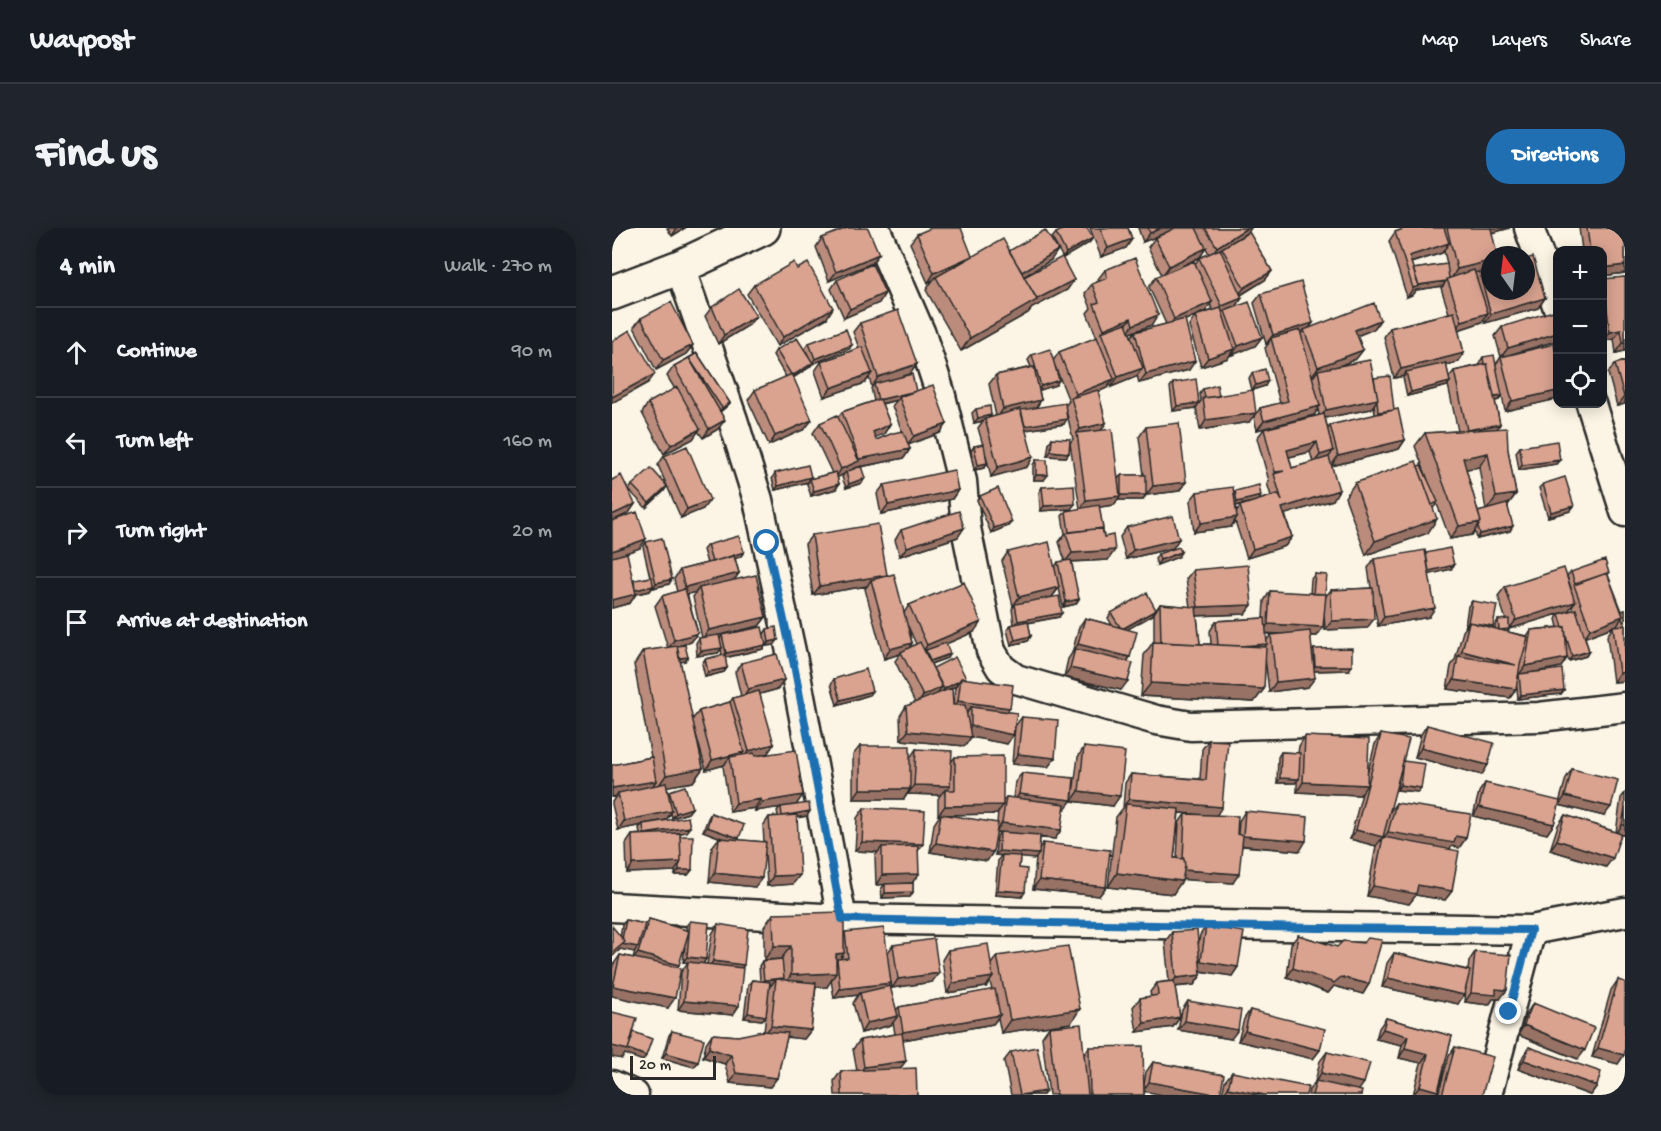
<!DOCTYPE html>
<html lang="en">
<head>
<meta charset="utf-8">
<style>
  body { margin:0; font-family:"Gochi Hand",sans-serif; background:#20242c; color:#f1f3f6 }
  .controls { position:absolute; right:18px; top:18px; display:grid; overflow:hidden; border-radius:12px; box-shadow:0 3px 15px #0003 }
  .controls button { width:54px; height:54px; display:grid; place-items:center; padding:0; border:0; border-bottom:2px solid #363941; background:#171b24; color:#f1f3f6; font:30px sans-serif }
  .compass { position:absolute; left:869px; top:18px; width:54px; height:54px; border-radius:50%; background:#171b24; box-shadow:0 3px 15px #0003; rotate:346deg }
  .scale { position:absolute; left:18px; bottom:15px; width:86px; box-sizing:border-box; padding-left:6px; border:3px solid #2b2b2b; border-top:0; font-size:16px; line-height:21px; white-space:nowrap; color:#2b2b2b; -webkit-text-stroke:4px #fcf5e5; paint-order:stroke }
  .stop { position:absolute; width:18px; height:18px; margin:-14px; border:4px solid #1f6fb2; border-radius:50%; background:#fff }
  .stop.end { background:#1f6fb2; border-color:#fff; box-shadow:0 2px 6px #0008 }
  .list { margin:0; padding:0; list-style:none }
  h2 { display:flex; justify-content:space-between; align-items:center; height:78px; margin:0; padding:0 24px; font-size:26px }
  h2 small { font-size:20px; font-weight:400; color:#9ea1a6 }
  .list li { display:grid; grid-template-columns:39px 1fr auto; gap:18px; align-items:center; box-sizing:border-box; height:90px; padding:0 24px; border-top:2px solid #363941 }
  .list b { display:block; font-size:22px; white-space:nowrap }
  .list em { font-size:20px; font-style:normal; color:#9ea1a6 }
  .icon { flex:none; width:33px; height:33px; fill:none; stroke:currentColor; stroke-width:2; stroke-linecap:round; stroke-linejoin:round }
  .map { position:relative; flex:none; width:1013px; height:867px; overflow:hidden; border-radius:24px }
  header { display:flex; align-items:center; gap:36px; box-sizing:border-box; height:84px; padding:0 30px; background:#171b24; border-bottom:2px solid #363941 }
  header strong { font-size:28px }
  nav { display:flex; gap:33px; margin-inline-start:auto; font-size:21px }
  .intro { display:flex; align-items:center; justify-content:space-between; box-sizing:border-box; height:144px; padding:0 36px }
  h1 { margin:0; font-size:42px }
  .button { padding:15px 27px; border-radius:24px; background:#1f6fb2; color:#fff; font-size:21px; font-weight:700 }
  main { display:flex; gap:36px; padding:0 36px }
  aside { flex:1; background:#171b24; border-radius:24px; box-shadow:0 3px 15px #0003 }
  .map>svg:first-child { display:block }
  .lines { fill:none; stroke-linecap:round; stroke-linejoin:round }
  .street-casing { stroke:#2b2b2b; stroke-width:33 }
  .secondary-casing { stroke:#2b2b2b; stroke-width:38 }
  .street { stroke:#fcf5e5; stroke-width:28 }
  .secondary { stroke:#fcf5e5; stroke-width:33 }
  .wall { fill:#bb8c7c; stroke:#2b2b2b; stroke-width:1.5; fill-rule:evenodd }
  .shaded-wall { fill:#987265; stroke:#2b2b2b; stroke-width:1.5 }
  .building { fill:#d9a390; stroke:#2b2b2b; stroke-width:1.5 }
  .route { stroke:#1f6fb2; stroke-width:8 }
</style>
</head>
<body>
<header>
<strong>Waypost</strong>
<nav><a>Map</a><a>Layers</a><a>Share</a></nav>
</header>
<div class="intro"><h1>Find us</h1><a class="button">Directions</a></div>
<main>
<aside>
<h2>4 min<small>Walk · 270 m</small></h2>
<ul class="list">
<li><svg class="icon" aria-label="ahead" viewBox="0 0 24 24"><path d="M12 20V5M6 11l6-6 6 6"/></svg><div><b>Continue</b></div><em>90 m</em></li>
<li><svg class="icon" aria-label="left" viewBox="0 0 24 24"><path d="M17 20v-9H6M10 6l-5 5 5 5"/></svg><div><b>Turn left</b></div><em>160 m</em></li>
<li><svg class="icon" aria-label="right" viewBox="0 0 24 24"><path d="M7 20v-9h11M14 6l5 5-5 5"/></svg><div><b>Turn right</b></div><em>20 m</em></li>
<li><svg class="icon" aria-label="arrive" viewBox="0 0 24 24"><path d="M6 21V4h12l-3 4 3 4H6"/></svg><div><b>Arrive at destination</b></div></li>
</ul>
</aside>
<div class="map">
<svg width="1013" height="867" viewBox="0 0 1013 867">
  <rect width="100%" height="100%" fill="#fcf5e5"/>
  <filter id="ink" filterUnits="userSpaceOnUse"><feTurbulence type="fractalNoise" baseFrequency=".0167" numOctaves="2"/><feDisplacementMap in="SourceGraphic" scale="12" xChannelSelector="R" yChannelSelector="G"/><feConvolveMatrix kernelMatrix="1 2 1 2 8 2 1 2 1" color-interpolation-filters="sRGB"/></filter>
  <g filter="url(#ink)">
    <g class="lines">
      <defs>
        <path id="street" d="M263,0L309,106L328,164L350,253L354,300L379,423L389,440L404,451L544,492L579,498L927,489L1013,479
          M917,0L945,77
          M68,39L121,192L146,272L183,442L230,691
          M979,176L1013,284
          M0,679L230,691L919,702L875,867
          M919,702L1013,684
          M0,857L22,867"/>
        <path id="secondary" d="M0,65L68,39L151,0"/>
      </defs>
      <use href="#street" class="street-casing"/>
      <use href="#secondary" class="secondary-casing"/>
      <use href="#street" class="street"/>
      <use href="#secondary" class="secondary"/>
    </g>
    <path class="wall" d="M55,0H73L60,8Z
      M478,0H516L520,11L514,20L489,29Z
      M526,0H639L636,4L660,43L653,52L629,67L630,70L624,79L650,109L643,118L620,127L619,126L616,130L589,139L577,98L583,88L601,82L598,76L594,83L573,92L577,142L527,155L525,147L524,149L499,159L498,156L495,160L486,164L494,195L489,202L506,251L509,247H532L527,209L534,199L574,254L567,263L534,267L531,272H506V271L502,277L487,279L496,332L460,334L464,376L451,379L447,360L440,369L428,372L447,389L416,395L419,408L416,413L399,417L395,402L399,397L402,396L400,381L402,378H401L390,333L396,324L443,339L446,334L453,333L447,314L453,306L450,288L454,283L468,281L458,215L461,211L454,182L452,196L414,202L415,239L379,249L374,227L375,235L372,240L362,242L359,223L362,218L371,217L366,200L371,193L362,195L360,185L364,181L378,189L384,188L377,156L384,147L419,139L416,132L420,127L441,133L447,124L485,110L475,85L479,80L473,65L480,56L487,53L486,51L493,42L540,97L518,105L519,109L523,104L554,96L537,59L544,49L550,47L536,19L543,10L551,6L531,14ZM594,20L597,26L587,30L583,36L571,37L588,29ZM443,138L457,173L453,178L424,180L429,172L427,162L444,157Z
      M794,0H898L880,5L878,27V63L933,70L926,80L873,95L872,91L870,94L846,102L852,125L846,134L834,137L837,149L842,143L868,137V134L871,129L884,136L889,129L883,108L890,99L944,113L896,127L945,131V171L893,183L890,168L887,172L883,173L888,196L885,201L896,222L904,266L896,277L898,303L865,311L863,303L860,307L838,311L825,276L821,280L816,305L754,327L733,269L743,255L806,238L816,252L803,218L813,205L846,203L836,157L835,158L795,168L791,149L792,148L782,150L772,109L778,100L837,85L829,60L831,58L804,62L800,67L795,69L777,13L783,4ZM832,23L835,36L801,41L799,35L830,25ZM867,239L874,282L866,284L854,241Z
      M967,0H1013V45L990,48V22H970Z
      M444,5L481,10L477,15L451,30L440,10Z
      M305,6L360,28L397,23L439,32L412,48L462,52L455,62L420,80L416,85L349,123L314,62L321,52L316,55L298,15Z
      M210,10L260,35L217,53L204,19Z
      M1013,49V123L1004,125L1002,111L992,113L990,105V52Z
      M225,52L273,65L267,75L232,90L219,61Z
      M142,57L215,90L165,118L135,66Z
      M649,66L701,95L697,100L768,92L762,101L745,108L751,122L744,131L728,138L762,151L782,182L793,212L787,221L720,238L721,272L673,286L680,309L673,318L635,330L623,293L619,299L582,304L578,273L585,264H622L623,263L646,272L659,268L655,255L657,253L645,210L652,201L707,187L706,181L702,187L645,202L642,190L648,180L668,175L653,120L656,116H654L642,75ZM762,177L763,187L718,197L716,201L713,190L759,181ZM698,224L701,234L680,240L677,229ZM639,274L628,278L625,283L624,278Z
      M100,79L137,97L106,116L93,88Z
      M29,90L81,117L74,126L44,142L22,99Z
      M248,95L305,136L298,146L288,149L304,163L335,196L328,205L296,217L298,221L292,230L249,239L250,255L234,260L230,249L232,246L225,249L227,256L224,261L199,268L195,256L198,251L220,245L201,205L208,195L226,189L230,184L262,173L259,160L260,159L257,150L253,155L212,169L203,143L209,134L247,120L241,104ZM285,172L280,178L290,203L264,212L263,209L272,206L278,196L270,176Z
      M197,115L237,121L200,136L198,139L181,150L193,201L157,217L136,172L143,162L174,149L161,127L164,122L196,127L193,120Z
      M85,125L118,175L114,179L108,184L106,201L91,210L86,203L81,211L52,226L30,185L36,175L63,161L55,148L62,138Z
      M1013,133V176L1005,178L996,145L1003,136Z
      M640,145L653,158L640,162L637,150Z
      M561,155L587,175L584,180L561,183L558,159Z
      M591,161L607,168L637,194L588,202L584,179L589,173L588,166Z
      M440,210L457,225L454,229L435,228L437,215Z
      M908,219L944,236L907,242L904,224Z
      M52,228L91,281L69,290L55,258L52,263L34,280L17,262L20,257L55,258L46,237Z
      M424,232L432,252H421V237Z
      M163,245L199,249L196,254L163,262L160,250Z
      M0,252L23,276L17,285L5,291L28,320L8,327L21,353L38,349L31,319L34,314L60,351L57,356L41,360V359L38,363L24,366L18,375L0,380Z
      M931,256L962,278L958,283L936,289L927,260Z
      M272,257L346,262L340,271L269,286L265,266Z
      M430,259L459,281L428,283L427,264Z
      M368,268L396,298L379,305L365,272Z
      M515,299L561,320L514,331L508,309Z
      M289,302L346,309L288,328L283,312Z
      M200,307L275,347L274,348L292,385L297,377L362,404L334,416L335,430L319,436L321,440L353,451L395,484L401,507L395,516L359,509L353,518L289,512L288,488L294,478L303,475L283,433L288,426L272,431L253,361L255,358L201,367L193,316ZM296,398L304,416L297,420L300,415ZM344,458L343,460L341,477L336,462Z
      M95,317L132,324L128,329L123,330L127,345L122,352L154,389L147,398L107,407L108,411L110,407L152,406L155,401L166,412L162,417L154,418V417L151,421L113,430L115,440L112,444L93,449L90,436L93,431L110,427L109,421L106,425L85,428L84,415L87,410H90L81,369L84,364L75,366L86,405L79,414L65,418L73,433L68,434L80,492L87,483L118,474L121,470L129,468L123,444L129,435L166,461L148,466L156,525L150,527L185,576L198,583L195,588L185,590L181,656L155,658L153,625L143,659L97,654L100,619L107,610H109L91,603L96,590L99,585L126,612L152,614L151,598L157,589L166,588L165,583L168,579L143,583V580L118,584L111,538L112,537L94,542L82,499L91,540L81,554L55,558L56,564L80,580L76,585L60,590L59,585L54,592L74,604L68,605V608L80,642L76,647H63V643L15,645L14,616L20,607L28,606L27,600L30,597L6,602L0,576V574L4,568L0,569V537L39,529L22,437L31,423L56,420L43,378L50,368L65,364L62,351L68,342L95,335L91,322Z
      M814,325L839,341L817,346V389L766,398L761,372L755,400L713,402L712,383L711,399L705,408H698L700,424L702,421L737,442L702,443L696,459L657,464L653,429L652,461L642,474L529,468L532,427L541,414H542V386L515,401L518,429L515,434L509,462L452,449L456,431L460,425L467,399L473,390L500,397L496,390L499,385L544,382L548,376L578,379L574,351L581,342L640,377L633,386L585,388L588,416H599L598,403L604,393L651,390L652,373L658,363L698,366L699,351L703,346L713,369L719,362L759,360L756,340L762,331ZM654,406H664L659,407L654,413Z
      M546,326L566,329L545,337L543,331Z
      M959,344L997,345L996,347L1010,383L1013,382V453L1001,454L995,408L1001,399L973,409L977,423L974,428L957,433L955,428V430L949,439L920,444L952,462L949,466L906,471L905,460L898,470L835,461L839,438L843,432L851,403L854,399L853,398L856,378L860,373L881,398L880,400H883V397L886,392H894L886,368L893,359L959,361V360L955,348ZM960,378L961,382L947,386L944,391L946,399L919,402L915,408L896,404L897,401L956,383Z
      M222,451L257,467L225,477L219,456Z
      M410,489L443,530L436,539L400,536L403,498Z
      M815,497L870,547L803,529L809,506Z
      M769,506L790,535L791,533L806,564L785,562L787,547L772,602L777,585L784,575L854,610L847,620L840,618L838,621L840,663L833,672L804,667L797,676L755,668L764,618L738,611L750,565L748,567L685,564V553L683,555H665L666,529L669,524L686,525L687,518L693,508L756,543L763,516Z
      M597,512L604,587L626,606L627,593L633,583L688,623L630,618L621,655L570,651L561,666L496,659L504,589L511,580L513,555L519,546L588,551L590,521ZM567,585L584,586H573L567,595L565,630H562Z
      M248,518L298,530L304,521L339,534L343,529L391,573L394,569L401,570L403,554L410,545L453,581H452L449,602L443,611L428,610L427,621L431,615L494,659L487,668L421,661L424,630L423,631L408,629L407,640L410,669L383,667L386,632L389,628L383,627L385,609L387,605L384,604L381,624L375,633L318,624L322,596L328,587H326V571L328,567L296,566V565L292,571H241V527ZM386,583L385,595L331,587L385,586Z
      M472,519L501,578L460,573L466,529Z
      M960,541L992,588L947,577L942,596L935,606L861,588L867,564L873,555L947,575L954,550Z
      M1013,565V607H1009L994,639L938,622L946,597L953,587L1004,604L1009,570Z
      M252,580L306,623L301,655V664L298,669L270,670L269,661L273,656H275L264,657L263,628L266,624L243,623L245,590Z
      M161,686L232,706L233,704L275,726L281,717L320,754L280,760L279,755L276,758L284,782L287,779L380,762L378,754L374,759L335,765L330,732L336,722L379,736L385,728L459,795L389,805L386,790L381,796L291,812L288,841L305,867H223L222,853L229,843H245L241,821L248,812L283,806L281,794L279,797L249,805L241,775L246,767L222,770L219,752L215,759H204L199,802L192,811L175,809L165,850L158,859L118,855L113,836L91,829L94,815L100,806L126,808L152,804L157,760L160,756H157L154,788L150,792L132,790L136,757L140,752L148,753L147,738L150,733L167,732H152V699Z
      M37,691L74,702V698L78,693L94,731L91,736L71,734L73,719L65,739L56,780L0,768V742L1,737L8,727L21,730L23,723L8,721L6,724L10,697L14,692L33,696Z
      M106,696L130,739L121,787L66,782L69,744L76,734L95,736L100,706Z
      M594,698L626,739L620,748L588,743L589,747L582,757L563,759L568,789L561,799L525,804L521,779L528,770L539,768L538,764L545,755L557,753L553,714L560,704L586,718L588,707Z
      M686,707L725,719L757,756L751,766L722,758L716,765L675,749L679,716Z
      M863,724L888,771H881L877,777L853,774L854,757L846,776L770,759L775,735L782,725L856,742L857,733Z
      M1006,752L1012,827L1006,836L980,829L999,762Z
      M576,773L619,811L566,802L570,782Z
      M921,775L966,831L906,807L915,785Z
      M638,782L708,822L701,831L626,813L632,791Z
      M774,790L840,808L826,863L823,867H801L809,835L787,830L790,817L764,811L767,800Z
      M437,799L472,827L477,819L532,857L534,844L541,834L612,847L532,864V867H437L430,809Z
      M60,803L86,834L82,839L50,830L57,807Z
      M843,819L870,867H826L837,828Z
      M917,819L985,858L978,867L906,841L911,828Z
      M399,824L434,863L431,867H399L392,833Z
      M715,824L747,863L749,867H696L697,862L703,854L708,833Z
      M620,844L694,867H610L613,853Z"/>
    <path class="shaded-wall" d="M65,0H73L60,8Z
      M549,0H565L531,14L538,5Z
      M635,0H639L636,4L598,28L605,19Z
      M876,0H898L871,7Z
      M481,10L477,15L451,30L454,25Z
      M520,11L514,20L489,29L496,20Z
      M837,15L830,25L794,36L797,28Z
      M594,20L588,29L550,48L557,38Z
      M446,22L439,32L403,54L410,44Z
      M267,26L260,35L217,53L224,44Z
      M361,29L324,49L321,52L316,55L322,45Z
      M878,33V41L839,51L845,41Z
      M1013,37V45L990,48V40Z
      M660,43L653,52L625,69L632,60Z
      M462,52L455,62L420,80L416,85L349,123L358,110L423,72Z
      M834,53L831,58L804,62L800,67L795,69L803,58Z
      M273,65L267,75L232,90L238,81Z
      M630,70L624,79L603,87L610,78Z
      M933,70L926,80L873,95L879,86Z
      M600,74L594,83L556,100L562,91Z
      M221,80L215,90L165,118L171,109Z
      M876,85L870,94L843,103L850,93Z
      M546,87L540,97L515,106L521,97Z
      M144,88L137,97L106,116L112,107Z
      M519,90L512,100L489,105L492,101Z
      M768,92L762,101L736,111L743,102Z
      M701,95L694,104L692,102L689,106L659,110L656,116H654L661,107Z
      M1009,102L1002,111L992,113L998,104Z
      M945,105V111L944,113L889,129L896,120Z
      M650,109L643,118L620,127L626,118Z
      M1011,115H1013V123L1004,125Z
      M81,117L74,126L44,142L51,132Z
      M240,117L237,121L200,136L198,139L177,152L180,148L200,135L203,131Z
      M622,121L616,130L589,139L596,130Z
      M751,122L744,131L707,146L706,142L702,148L699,149L706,139Z
      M852,125L846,134L795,147L794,144L792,148L782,150L789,141Z
      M583,133L577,142L527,155L534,146Z
      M305,136L298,146L263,158L262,156L260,159L266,149Z
      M531,140L524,149L499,159L506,149Z
      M260,145L253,155L212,169L219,160Z
      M43,146L36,155L0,175V169Z
      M502,151L495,160L461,174L460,172L464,166Z
      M447,152L444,157L426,163L429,158Z
      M656,153L653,158L640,162L644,157Z
      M838,154L835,158L795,168L799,164Z
      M304,163L287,169L285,172L263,177L267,172Z
      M945,163V171L893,183L900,173Z
      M890,168L887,172L876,175L879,170Z
      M1012,169H1013V176L1005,178Z
      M766,171L759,181L707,191L714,182Z
      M429,172L423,181L385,190L391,181Z
      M118,175L114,179L107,185L110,180Z
      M587,175L584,180L561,183L565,178Z
      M708,178L702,187L645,202L652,193Z
      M644,185L637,194L588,202L594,192Z
      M379,187L376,192L373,191L371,193L362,195L366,190Z
      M455,191L452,196L407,203L411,198Z
      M113,192L106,201L91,210L97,201Z
      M200,192L193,201L157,217L163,208Z
      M494,195L488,204L465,205L468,201Z
      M278,196L272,206L254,213L261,204Z
      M335,196L328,205L295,217L302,208Z
      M888,196L882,205L855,203Z
      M88,201L81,211L52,226L59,217Z
      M793,212L787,221L719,238L726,228Z
      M705,214L698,224L669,231L675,222Z
      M298,221L292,230L242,240L240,242L234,244L232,246L223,251L229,241L245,234L247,231Z
      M439,223L457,225L454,229L435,228Z
      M721,223L715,232L701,236L708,227Z
      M876,225L867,239L842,243L851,230Z
      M421,229L415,239L379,249L386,239Z
      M948,232L944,236L907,242L910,237Z
      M375,235L372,240L362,242L366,237Z
      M424,247H436L432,252H421Z
      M199,249L196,254L163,262L166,258Z
      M253,250L250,255L234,260L237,256Z
      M574,254L567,263L534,267L541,258Z
      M227,256L224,261L199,268L202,263Z
      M55,258L52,263L34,280L37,275Z
      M346,262L340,271L269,286L276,277Z
      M727,262L721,272L664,289L670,280Z
      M904,266L894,279L874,283L884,269Z
      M509,267H534L531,272H506Z
      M508,268L502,277L468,282L474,272Z
      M649,268L646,273L622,278L625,274Z
      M98,272L91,281L69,290L75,281Z
      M23,276L17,285L0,293V287Z
      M463,276L459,281L428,283L432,278Z
      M962,278L958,283L936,289L939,284Z
      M625,289L619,299L582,304L589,295Z
      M825,291L816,305L754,327L763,313Z
      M400,294L396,298L379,305L382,300Z
      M869,294L860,307L838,311L847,298Z
      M901,298L898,303L865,311L868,306Z
      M352,300L346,309L288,328L295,319Z
      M680,309L673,318L635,330L641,321Z
      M34,311L28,320L0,330V323Z
      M567,311L561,320L514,331L521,322Z
      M503,322L496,332L453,334L460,325Z
      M132,324L128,329L96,338L100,334Z
      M569,324L566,329L545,337L548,332Z
      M842,337L839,341L812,348L816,343Z
      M127,345L121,354L87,360L84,364L66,369L73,359Z
      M275,347L268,356L259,352L255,358L201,367L208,358Z
      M60,351L57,356L41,360L44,355Z
      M41,358L38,363L20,367L23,362Z
      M447,359L440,369L401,378L407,369Z
      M24,366L18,375L0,380V372Z
      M467,371L464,376L451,379L454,374Z
      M963,374L956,383L897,401L894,406L887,402L897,401L904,392Z
      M640,377L633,386L579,388L586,379Z
      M823,380L817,389L766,398L772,389Z
      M544,382L541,387L506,407L509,402Z
      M450,385L447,389L403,397L406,393Z
      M1011,388L1005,397L972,410L978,401Z
      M154,389L147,398L90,411L97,402Z
      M762,391L755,400L713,402L720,393Z
      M369,394L362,404L315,424L314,422L312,425L309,427L315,417Z
      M856,394L881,398L878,402L857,394L854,399L853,398Z
      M656,396L711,399L705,408L650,405Z
      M86,405L79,414L56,421L62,412Z
      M419,408L416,413L399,417L403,412Z
      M166,412L162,417L154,418L157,414Z
      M300,415L294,425L289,424L288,426L272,431L278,421Z
      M466,416L518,429L512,438L463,421L460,425Z
      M655,416L648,425L606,419Z
      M154,417L151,421L111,430L114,425Z
      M110,420L106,425L85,428L89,423Z
      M850,423L904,437L846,429Z
      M977,423L974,428L957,433L960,428Z
      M338,426L335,430L315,437L318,433Z
      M76,429L73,433L58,436L61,431Z
      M955,430L949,439L907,447L913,438Z
      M703,438H740L737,442L699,443Z
      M115,440L112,444L93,449L96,444Z
      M458,440L516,453L509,462L452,449Z
      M1013,444V453L1001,454L1007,445Z
      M703,450L696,459L657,464L664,454Z
      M172,452L166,461L130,471L136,461Z
      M842,452L904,461L898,470L835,461Z
      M347,453L344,458L328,466L332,461Z
      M539,455L652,461L642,474L529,468Z
      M330,459L324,468L305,477L311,468Z
      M952,462L949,466L906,471L909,467Z
      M260,463L257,467L225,477L229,472Z
      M346,473L398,480L391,489L359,479L355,485L340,483Z
      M359,498L401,507L395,516L359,509L353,518L289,512L296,503L352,508Z
      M162,516L156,525L130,533L137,523Z
      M809,520L876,537L870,547L803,529Z
      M132,524L125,533L118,529L112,537L94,542L100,532Z
      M406,526L443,530L436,539L400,536Z
      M91,540L81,554L45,560L54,547Z
      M668,550L687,551L683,555H665Z
      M44,553L38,562L6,565L4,568L0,569V560Z
      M691,554L755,557L748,567L685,564Z
      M302,557L338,558L333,566V562L328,567L296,566Z
      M788,557L809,560L806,564L785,562Z
      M248,561H298L292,571H241Z
      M467,563L508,568L501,578L460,573Z
      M407,566L460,572L453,581L401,575Z
      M191,567L184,577L143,583L150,574Z
      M953,568L999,579L992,588L947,577Z
      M149,571L143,580L118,584L124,575Z
      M517,571L610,579L604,588L513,580V576Z
      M391,577L385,586L326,587L333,578Z
      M867,579L942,596L935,606L861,588Z
      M80,580L76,585L60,590L64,585Z
      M60,583L54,592L31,596L30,597L6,602L12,593Z
      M198,583L195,588L166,592L170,588Z
      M390,595L449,602L443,611L384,604Z
      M1010,597H1013V607L1004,606Z
      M78,599L74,604L29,611L32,606Z
      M95,599L127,610L123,615L91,603Z
      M744,602L771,609L764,618L738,611Z
      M776,604L844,608L854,610L847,620L840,618L835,624L769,613Z
      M631,608L694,613L688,623L625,617Z
      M945,612L1001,630L994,639L938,622Z
      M250,614L311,616L304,626L270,619L266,624L243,623Z
      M324,615L381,624L375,633L318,624Z
      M387,623L427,626L423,631L383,627Z
      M69,634L63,643L15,645L21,636Z
      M67,642H80L76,647H63Z
      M570,642L627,646L621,655L564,651Z
      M103,645L150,650L143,659L97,654Z
      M505,645L570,653L561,666L496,659Z
      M307,646L300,655L264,657L270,647Z
      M188,647L181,656L155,658L161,648Z
      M427,652L494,659L487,668L421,661Z
      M806,657L840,663L833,672L804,667L797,676L755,668L761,658Z
      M386,662L413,664L410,669L383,667Z
      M301,664L298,669L270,670L273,665Z
      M9,716L26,719L22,724L8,721L0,729V725Z
      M162,718H179L169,731L152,732Z
      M26,725L67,737L60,746L19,734Z
      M232,725L225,736L224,726Z
      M75,729L94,731L91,736L71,734Z
      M101,733L132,737L125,746L95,742Z
      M589,733L626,739L620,748L582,742Z
      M681,740L729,749L757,756L751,766L722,758L716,765L675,749Z
      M224,745L215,759L170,760L179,747Z
      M327,745L320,754L280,760L286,751Z
      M589,747L582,757L557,759L564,750Z
      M381,749L374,759L335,765L341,755Z
      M776,750L852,767L846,776L770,759Z
      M164,751L160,756L149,757L152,752Z
      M279,755L272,764L248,765L246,767L222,770L228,761Z
      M1,758L63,770L56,780L0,768V760Z
      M884,761L895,762L888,771H881L877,777L853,774L859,765Z
      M72,773L127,778L121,787L66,782Z
      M468,781L459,795L389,805L398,792Z
      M136,785L154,788L150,792L132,790Z
      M388,787L381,796L285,813L291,804Z
      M286,788L279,797L249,805L255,795Z
      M568,789L561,799L525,804L532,795Z
      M573,793L626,802L619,811L566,802Z
      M912,797L973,822L966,831L906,807Z
      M159,798L199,802L192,811L152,807Z
      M771,801L796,808L790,817L764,811Z
      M633,803L708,822L701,831L626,813Z
      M0,818L16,821L34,828L31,833L13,826L10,831L0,829Z
      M97,820L119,827L113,836L91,829Z
      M793,820L816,826L809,835L787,830Z
      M986,820L1012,827L1006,836L980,829Z
      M54,825L86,834L82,839L50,830Z
      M912,832L985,858L978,867L906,841Z
      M294,833L287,842L245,848L252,839Z
      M124,845L165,850L158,859L118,855Z
      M709,845L752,855L745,865L703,854Z
      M537,854L608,867H551L531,863Z
      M808,858L826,863L823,867H801Z
      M616,860L653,867H611Z
      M434,863L431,867H411Z"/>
    <path class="building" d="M235,0H256L267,26L224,44L210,10Z
      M319,0H349L360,28L322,45L305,6Z
      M453,0H475L481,10L454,25L444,5Z
      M488,0H516L520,11L496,20Z
      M536,0H549L538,5Z
      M563,0H584L594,20L557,38L543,10Z
      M593,0H635L605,19Z
      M794,0H832L837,15L797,28L807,58L801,60L783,4Z
      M835,0H879L885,27H878V33L845,41Z
      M975,0H1013V37L990,40V22H978Z
      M433,2L446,22L410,44L397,23Z
      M637,4L660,43L632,60L610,20Z
      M391,11L425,72L358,110L324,49Z
      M608,21L630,70L610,78L587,30Z
      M450,29L462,52L425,71L412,49Z
      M921,29L933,70L879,86L867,44L878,41V63H914V31Z
      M523,30L546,87L521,97L519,90L492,101L482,76L487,74L480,56L495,50L493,42Z
      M582,33L600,74L562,91L544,49Z
      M182,34L185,41L196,35L221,80L171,109L142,57Z
      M260,36L273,65L238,81L225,52Z
      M835,36L837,50L834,53L806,57L801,41Z
      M862,42L876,85L850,93L835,51Z
      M1013,49V115H1011L1009,102L998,104L991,51Z
      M689,54L701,95L661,107L649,66Z
      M127,61L144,88L112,107L100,79Z
      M59,74L81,117L51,132L29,90Z
      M637,74L650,109L626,118L613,83Z
      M762,75L768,92L743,102L751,122L706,139L692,102Z
      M609,80L622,121L596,130L583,88Z
      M286,82L305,136L266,149L248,95Z
      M944,82L945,87V105L896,120L890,99Z
      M842,84L852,125L789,141L778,100Z
      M573,91L583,133L534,146L523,104Z
      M514,95L531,140L506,149L489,104Z
      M234,101L240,117L203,131L197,115Z
      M18,102L43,146L0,169V113Z
      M688,102L708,178L652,193L648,180L676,173L659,110Z
      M485,109L502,151L464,166L447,124Z
      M185,110L201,135L180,148L164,122Z
      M942,116L945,131V163L900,173L889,129Z
      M250,119L260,145L219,160L209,134Z
      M438,121L447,152L429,158L420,127Z
      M85,125L118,175L110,180L77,130Z
      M882,127L890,168L882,169L875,136H872L871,129Z
      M77,130L113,192L97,201L62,138Z
      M758,132L766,171L714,182L706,142Z
      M1013,133V169H1012L1003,136Z
      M834,135L838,154L799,164L794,144Z
      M875,136L888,196L855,202L842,143Z
      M422,139L429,172L391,181L384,147Z
      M653,141L656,153L644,157L640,145Z
      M180,146L200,192L163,208L143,162Z
      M300,146L304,163L266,172L262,156Z
      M778,148L782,182L766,184L765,172L766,171L762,150Z
      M584,151L587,175L565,178L561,155Z
      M321,157L335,196L302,208L287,169Z
      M605,157L607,168L593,170L591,161Z
      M65,159L88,201L59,217L36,175Z
      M486,162L494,195L468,201L459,170Z
      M641,162L644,185L594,192L591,170Z
      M268,171L278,196L261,204L264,212L281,205L291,203L298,221L247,231L230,184Z
      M453,175L455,191L413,198L409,182Z
      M378,178L379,187L366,190L364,181Z
      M408,181L421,229L386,239L373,191Z
      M786,181L793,212L726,228L718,197Z
      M712,186L721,223L708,227L705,214L675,222L680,240L717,229L727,262L670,280L680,309L641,321L628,278L666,266L670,273L662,246L672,243L663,244L652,201Z
      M225,187L247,233L229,241L208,195Z
      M567,195L574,254L541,258L534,199Z
      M895,200L896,222L904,266L884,269L876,225L851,230L869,294L847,298L813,205Z
      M500,201L508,268L474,272L465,205Z
      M440,210L458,211L457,225L439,223Z
      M945,213L948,232L910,237L908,219Z
      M372,216L375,235L366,237L362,218Z
      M75,218L98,272L75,281L52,228Z
      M424,232H435L436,247H424Z
      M804,233L825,291L763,313L743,255Z
      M196,237L199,249L166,258L163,245Z
      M809,237L826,274L820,277L806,238Z
      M249,238L253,250L237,256L234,244Z
      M39,240L55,258L37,275L20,257Z
      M342,242L346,262L276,277L272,257Z
      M224,244L227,256L202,263L198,251Z
      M9,247L23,276L0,287V252Z
      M509,247H534V267H509Z
      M953,249L962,278L939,284L931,256Z
      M462,257L463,276L432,278L430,259Z
      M647,257L649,268L625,274L623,263Z
      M621,259L625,289L589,295L585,264Z
      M386,260L400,294L382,300L368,268Z
      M895,276L901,298L868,306L866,298L869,294L866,284Z
      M487,277L491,300L457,304L454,283Z
      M347,283L352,300L295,319L289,302Z
      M25,284L34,311L0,323V293Z
      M561,288L567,311L521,322L515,299Z
      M266,296L275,347L208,358L200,307Z
      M490,300L492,309L501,307L503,322L460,325L454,305Z
      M127,308L132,324L100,334L95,317Z
      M50,310L60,351L44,355L34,314Z
      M437,314L447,359L407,369L396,324Z
      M567,319L569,324L548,332L546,326Z
      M838,320L842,337L817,343L814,325Z
      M813,322L823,380L772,389L762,331Z
      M15,325L24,366L0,372V329Z
      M122,328L127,345L73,359L68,342Z
      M459,332L467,371L454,374L446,334Z
      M993,332L997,345L995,346V345L963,356L959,344Z
      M636,337L640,377L586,379L581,342Z
      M952,340L963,374L904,392L893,359Z
      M995,345L1011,388L978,401L962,357Z
      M282,346L300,415L278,421L259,352Z
      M703,346L715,347L713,366H701Z
      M144,347L154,389L97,402L87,360Z
      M40,349L41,358L23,362L22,352Z
      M352,354L369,394L315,417L297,377Z
      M761,360L762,391L720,393L719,362Z
      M73,361L86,405L62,412L50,368Z
      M658,363L714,366L711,399L656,396Z
      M535,365L544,382L512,400L508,399L499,385Z
      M447,368L450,385L406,393L403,376Z
      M860,373L885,377L881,398L856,394Z
      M548,376L584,379L588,416L549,414Z
      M964,381L977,423L960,428L954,408L953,399H951L947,386Z
      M1013,382V393L1011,394L1010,390L1011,388L1010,383Z
      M473,390L525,404L518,429L466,416Z
      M653,390L655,416L628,418L606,417L604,393Z
      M897,391V401L887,402L886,392Z
      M416,393L419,408L403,412L399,397Z
      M857,394L916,409L908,437L904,461L842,452L846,428L904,437L850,423Z
      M1013,397V444L1007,445L1001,398Z
      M150,399L154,417L114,425L110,407Z
      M164,399L166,412L157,414L155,401Z
      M953,399L955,430L913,438L919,402Z
      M698,403L703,450L664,454L659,407Z
      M107,407L110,420L89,423L87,410Z
      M308,414L330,459L311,468L289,424Z
      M541,414L654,419L652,461L539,455Z
      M334,415L338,426L318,433L314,422Z
      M73,417L76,429L67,430L65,418Z
      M65,418L91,540L54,547L31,423Z
      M740,420V438H703L702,421Z
      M463,421L521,435L516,453L458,440Z
      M165,426L172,452L136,461L129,435Z
      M113,427L115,440L96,444L93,431Z
      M343,429L354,450H349L347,453L332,461L321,440Z
      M254,441L260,463L229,472L222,451Z
      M950,441L952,462L909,467L907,446Z
      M349,450L401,457L398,480L346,473Z
      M340,460L341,477H353L359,509L296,503L294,478Z
      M147,463L162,516L137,523L121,470Z
      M118,474L132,524L100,532L87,483Z
      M359,479L405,485L401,507L359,498Z
      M410,489L446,492L443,530L406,526Z
      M815,497L882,515L876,537L809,520Z
      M769,506L797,511L771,609L847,623L840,663L806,657L804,666L761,658L771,609L744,602Z
      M693,508L757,511L755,557L691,554Z
      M597,512L616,513L610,579L517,571L519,546L594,552Z
      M248,518H298V561H248Z
      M472,519L513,524L508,568L467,563Z
      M304,521L340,523L338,558L302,557Z
      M184,522L191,567L150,574L149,571L124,575L118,529L142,525L143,528Z
      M669,524L688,525L687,551L668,550Z
      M391,528V577L333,578V562H343V529Z
      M40,529L44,553L0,560V537Z
      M791,533L813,536L809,560L788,557Z
      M960,541L1006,552L999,579L953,568Z
      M410,545L462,550L460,572L407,566Z
      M54,555L60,583L12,593L6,565Z
      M873,555L948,573L942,596L867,579Z
      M73,558L80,580L64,585L57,563Z
      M394,569L453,576L449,602L390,595Z
      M197,575L198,583L170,588L169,579Z
      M784,575L859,586L854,610L844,608L842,615L776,604Z
      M514,576L567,581L562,630L572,631L573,638L570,653L505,645Z
      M252,580L313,583L311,616L250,614Z
      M1013,580V597H1010Z
      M633,583L696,589L694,613L631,608Z
      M99,585L132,597L127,610L95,599Z
      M329,586L386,595L381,624L324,615Z
      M573,586L626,588L625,606L631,608L627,646L572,642L573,638L572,631H571Z
      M185,587L188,647L161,648L157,589Z
      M953,587L1009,606L1001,630L945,612Z
      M76,589L78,599L32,606L31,596Z
      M388,604L428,607L427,626L387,623Z
      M68,605L69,634L21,636L20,607Z
      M68,608H81L80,642H67V638L69,634Z
      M107,610L154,614L150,650L103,645Z
      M431,615L498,622L494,659L427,652Z
      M306,618L307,646L270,647V619Z
      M390,627L408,628L407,640L415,641L413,664L386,662Z
      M301,655V664L273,665V656Z
      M232,684V725L224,726V745L179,747V718H162L161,686Z
      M37,691L77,703L67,737L26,725Z
      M14,692L33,696L26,719L11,716L13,714L10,711Z
      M78,693L97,695L94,731L75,729Z
      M106,696L136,701L132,737L101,733Z
      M0,698L13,714L0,725Z
      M594,698L632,704L626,739L589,733Z
      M272,700L279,755L228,761L225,731L236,730L233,704Z
      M585,702L589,747L564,750L560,704Z
      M686,707L725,719L731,713L751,715L756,710L770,712L757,756L729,749L722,755L681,740Z
      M322,711L327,745L286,751L281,717Z
      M376,716L381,749L341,755L336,722Z
      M456,718L468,781L398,792L385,728Z
      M863,724L899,727L895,762L884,761V767L859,765Z
      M782,725L858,743L852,767L776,750Z
      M8,727L69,740L63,770L1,758Z
      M170,731L172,750L152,752L150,733Z
      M76,734L131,740L127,778L72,773Z
      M164,751L204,755L199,802L159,798Z
      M140,752L158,754L154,788L136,785Z
      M1006,752L1013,754V824L1012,827L986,820Z
      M562,753L568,789L532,795L528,770L546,767L545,755Z
      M278,758L286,788L255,795L248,765Z
      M383,761L388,787L291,804L287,779Z
      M576,773L629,782L626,802L573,793Z
      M921,775L982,800L973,822L912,797Z
      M638,782L713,801L708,822L633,803Z
      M0,784L25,790L16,822L0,818Z
      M774,790L840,808L826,863L808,858L816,826L793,820L796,808L771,801Z
      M469,796L476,867H444L437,799Z
      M60,803L92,811L86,834L54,825Z
      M150,803L176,805L165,850L124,845L119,827L97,820L100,806L126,808Z
      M22,804L40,811L34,828L16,821Z
      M290,805L294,833L252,839L248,812Z
      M531,818L532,867H478L477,819Z
      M425,819L434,863L408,867L399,824Z
      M843,819L881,829L870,867H830Z
      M917,819L989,844L985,858L912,832Z
      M715,824L758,835L752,855L709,845Z
      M541,834L612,847L608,867L537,854Z
      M304,840L305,867H230L229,843Z
      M620,844L696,859L694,867H653L616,860Z
      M704,853L750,863L749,867H700Z
      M1004,864L1013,866V867H1004Z"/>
  </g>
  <g class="lines" filter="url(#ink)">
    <path class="route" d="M155,315L183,442L230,691L707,700L919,702L897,784"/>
  </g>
</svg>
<div class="controls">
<button>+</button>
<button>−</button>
<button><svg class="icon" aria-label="locate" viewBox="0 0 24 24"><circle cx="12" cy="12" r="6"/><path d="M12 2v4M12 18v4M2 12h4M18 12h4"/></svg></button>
</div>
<svg class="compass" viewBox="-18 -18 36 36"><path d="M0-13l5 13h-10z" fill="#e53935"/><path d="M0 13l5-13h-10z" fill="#9ea1a6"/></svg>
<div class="scale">20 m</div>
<div class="stop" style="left:155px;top:315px"></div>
<div class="stop end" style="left:897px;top:784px"></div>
</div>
</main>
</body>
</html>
